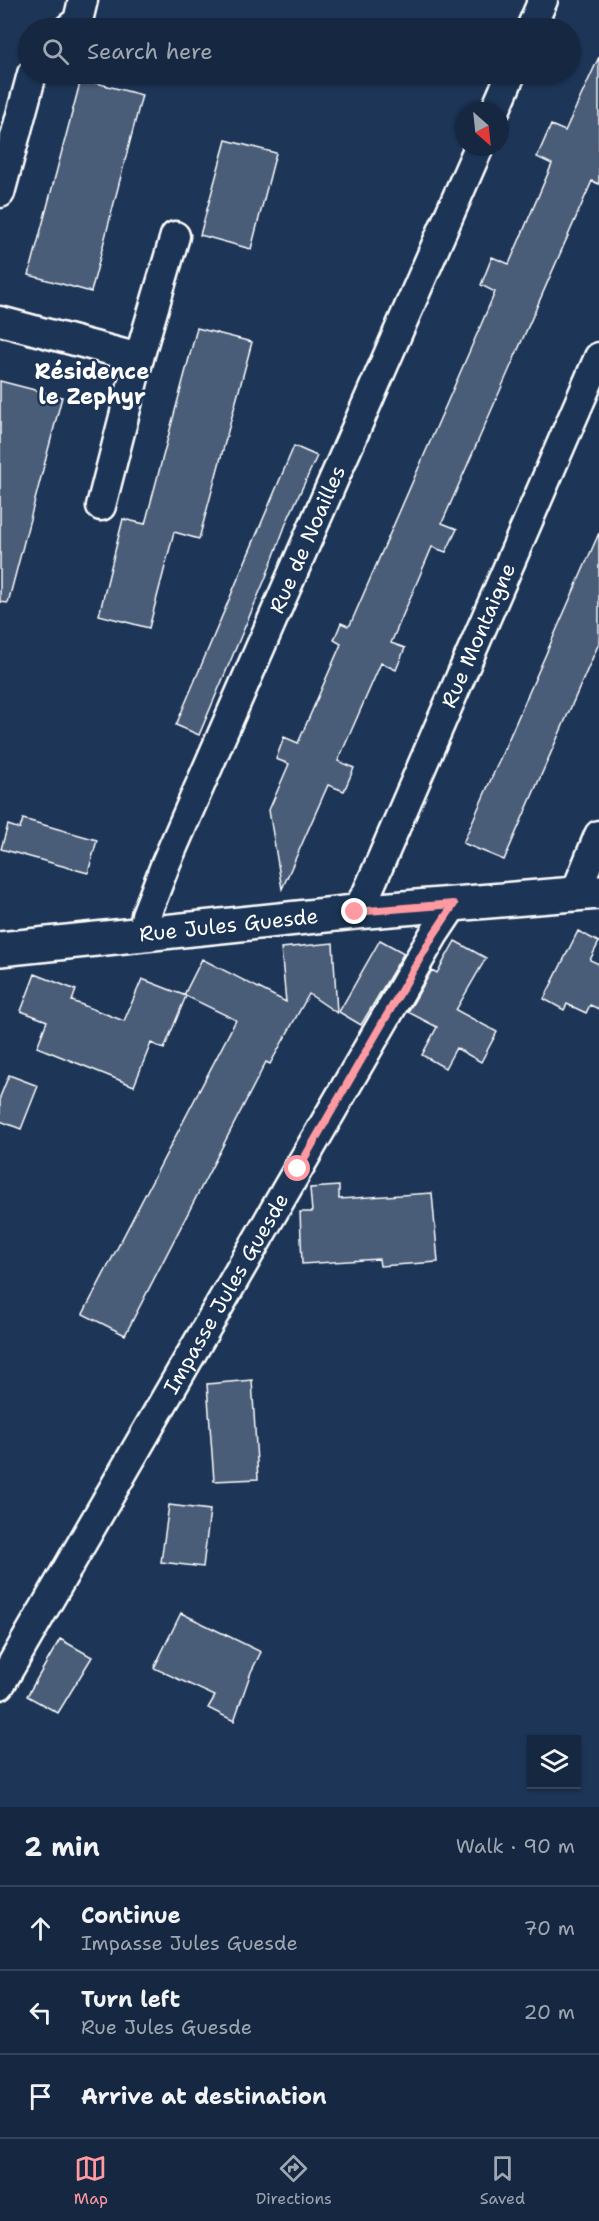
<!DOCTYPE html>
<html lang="en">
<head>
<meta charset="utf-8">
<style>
  body { margin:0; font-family:"Shantell Sans",sans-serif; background:#23344c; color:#f1f3f6 }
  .controls { position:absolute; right:18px; bottom:18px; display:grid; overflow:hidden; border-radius:0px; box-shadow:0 2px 4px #0004 }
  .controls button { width:54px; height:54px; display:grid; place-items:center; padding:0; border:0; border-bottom:2px solid #35445a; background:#162841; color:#f1f3f6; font:30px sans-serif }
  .compass { position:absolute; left:455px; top:102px; width:54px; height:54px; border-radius:50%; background:#162841; box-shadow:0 2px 4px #0004; rotate:153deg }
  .stop { position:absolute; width:18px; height:18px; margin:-14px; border:4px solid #ff9aa2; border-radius:50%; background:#fff }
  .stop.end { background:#ff9aa2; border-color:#fff; box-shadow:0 2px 6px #0008 }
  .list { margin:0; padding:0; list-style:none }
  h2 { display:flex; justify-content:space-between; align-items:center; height:78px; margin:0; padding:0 24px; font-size:26px }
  h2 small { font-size:20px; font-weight:400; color:#9ea6b1 }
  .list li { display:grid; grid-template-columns:39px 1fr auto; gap:18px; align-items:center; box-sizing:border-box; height:84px; padding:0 24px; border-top:2px solid #35445a }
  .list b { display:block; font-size:22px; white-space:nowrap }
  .list p { margin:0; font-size:20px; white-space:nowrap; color:#9ea6b1 }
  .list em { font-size:20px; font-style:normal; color:#9ea6b1 }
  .icon { flex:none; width:33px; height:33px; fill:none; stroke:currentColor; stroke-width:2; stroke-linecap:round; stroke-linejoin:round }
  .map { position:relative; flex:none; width:599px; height:1807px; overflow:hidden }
  .search { position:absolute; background:#162841; box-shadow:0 2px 4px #0004; left:18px; right:18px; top:18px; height:66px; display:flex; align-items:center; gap:15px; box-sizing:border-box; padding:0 21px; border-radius:33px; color:#9ea6b1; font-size:22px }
  .sheet { height:330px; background:#162841 }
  nav { display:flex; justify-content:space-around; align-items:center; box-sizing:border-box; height:84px; border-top:2px solid #35445a; background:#162841; font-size:16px; color:#9ea6b1 }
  nav a { display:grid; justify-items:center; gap:3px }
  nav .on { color:#ff9aa2 }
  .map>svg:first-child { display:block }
  .building { fill:#4a5d79; stroke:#fff; stroke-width:1.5 }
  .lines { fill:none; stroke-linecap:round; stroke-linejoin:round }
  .minor-casing { stroke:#fff; stroke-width:33 }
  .major-casing { stroke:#fff; stroke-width:38 }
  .minor { stroke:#1d3557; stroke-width:28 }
  .major { stroke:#1d3557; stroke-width:33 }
  .route { stroke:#ff9aa2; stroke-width:8 }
  .labels { text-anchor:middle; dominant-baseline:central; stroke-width:5; stroke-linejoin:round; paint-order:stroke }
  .street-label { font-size:21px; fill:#fff; stroke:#1d3557 }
  .neighbourhood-label { font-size:22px; font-weight:bold; fill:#fff; stroke:#1d3557 }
</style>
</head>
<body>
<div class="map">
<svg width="599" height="1807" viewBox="0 0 599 1807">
  <rect width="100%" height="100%" fill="#1d3557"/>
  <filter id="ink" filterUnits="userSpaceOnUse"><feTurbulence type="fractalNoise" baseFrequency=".0167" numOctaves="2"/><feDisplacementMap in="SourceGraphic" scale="12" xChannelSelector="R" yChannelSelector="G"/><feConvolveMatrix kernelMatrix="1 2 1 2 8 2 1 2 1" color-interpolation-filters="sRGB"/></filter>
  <g filter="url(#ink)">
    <path class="building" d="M599,57V184L592,181L442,523L457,529L446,552L432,547L391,643L405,648L396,670L381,663L338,761L354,768L344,791L328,785L282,889L269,810L289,764L276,759L284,737L298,743L341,644L334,640L341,623L348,626L350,625L477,334L495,292L481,285L492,257L509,264L552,164L537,157L551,125L565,131Z
      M81,79L142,95L91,292L29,275Z
      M226,140L276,153L251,249L200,235Z
      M197,328L252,342L199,539L174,532L149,628L99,615L123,519L145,524Z
      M0,381L62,397L8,603L0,602Z
      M294,446L317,456L287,521L266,577L199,735L176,725Z
      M599,533V643L504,860L463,843Z
      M23,819L97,840L88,873L1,849L8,825L20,829Z
      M578,931L599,942L590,960L599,964V1009L590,1005L586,1013L567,1004L564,1010L544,999Z
      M380,940L404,953L361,1025L339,1012Z
      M455,941L486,958L456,1010L497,1032L481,1062L456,1048L445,1068L422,1055L437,1027L408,1012L432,970L437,973Z
      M333,943L337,1013L309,994L270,1064L266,1062L125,1335L83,1314L236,1020L184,995L202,959L286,1002L281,948Z
      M35,974L76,990L72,1001L124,1021L142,979L186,996L164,1049L151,1043L134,1086L37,1047L47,1021L21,1011Z
      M9,1075L38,1086L21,1129L0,1121V1097Z
      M339,1186V1199L432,1193L438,1262L380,1266L379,1259L302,1264L300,1212H312L310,1188Z
      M252,1380L258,1479L214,1481L207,1384Z
      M169,1505L210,1510L203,1567L161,1562Z
      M181,1613L261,1652L251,1672L234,1721L208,1708L215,1696L154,1668Z
      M60,1639L92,1657L58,1713L27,1696Z"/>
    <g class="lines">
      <defs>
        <g id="minor">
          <path d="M69,28L78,21L83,0"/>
          <path d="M531,28L543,0"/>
          <path d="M495,111L511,74"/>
          <path d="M0,193L32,74"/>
          <path d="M0,321L139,358"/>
          <path d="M101,506L139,358L175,236"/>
          <path d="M575,894L599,835"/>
          <path id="s1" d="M355,912L367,893L599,357"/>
          <path id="s2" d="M143,934L146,915L166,863L479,147"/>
          <path id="s3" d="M0,1685L434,934L454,904"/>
        </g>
        <g id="major">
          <path id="s4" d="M0,949L355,912L599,892"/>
        </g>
      </defs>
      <use href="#minor" class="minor-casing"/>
      <use href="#major" class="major-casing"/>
      <use href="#minor" class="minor"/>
      <use href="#major" class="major"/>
    </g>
  </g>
  <g class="lines" filter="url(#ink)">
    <path class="route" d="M298,1169L434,934L454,904L355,912"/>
  </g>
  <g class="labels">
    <g class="street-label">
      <text stroke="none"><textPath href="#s2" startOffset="428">Rue de Noailles</textPath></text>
      <text stroke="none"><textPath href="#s1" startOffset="303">Rue Montaigne</textPath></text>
      <text stroke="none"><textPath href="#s4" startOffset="230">Rue Jules Guesde</textPath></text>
      <text stroke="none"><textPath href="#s3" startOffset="452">Impasse Jules Guesde</textPath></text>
    </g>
    <g class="neighbourhood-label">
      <text x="92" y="371">Résidence<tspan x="92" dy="25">le Zephyr</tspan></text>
    </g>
  </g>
</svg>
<div class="controls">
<button><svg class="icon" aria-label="layers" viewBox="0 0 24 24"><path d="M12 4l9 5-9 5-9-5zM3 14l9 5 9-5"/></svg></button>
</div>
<svg class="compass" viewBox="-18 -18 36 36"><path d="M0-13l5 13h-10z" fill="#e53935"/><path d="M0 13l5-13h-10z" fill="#9ea6b1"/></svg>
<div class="stop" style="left:298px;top:1169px"></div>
<div class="stop end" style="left:355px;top:912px"></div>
<div class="search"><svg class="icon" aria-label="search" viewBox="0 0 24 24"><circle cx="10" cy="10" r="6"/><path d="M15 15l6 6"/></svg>Search here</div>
</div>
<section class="sheet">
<h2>2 min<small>Walk · 90 m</small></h2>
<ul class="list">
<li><svg class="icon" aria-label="ahead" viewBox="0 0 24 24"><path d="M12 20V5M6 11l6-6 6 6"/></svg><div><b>Continue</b><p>Impasse Jules Guesde</p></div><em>70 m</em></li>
<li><svg class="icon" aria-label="left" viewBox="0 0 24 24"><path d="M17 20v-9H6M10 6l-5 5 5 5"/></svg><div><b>Turn left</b><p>Rue Jules Guesde</p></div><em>20 m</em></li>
<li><svg class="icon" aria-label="arrive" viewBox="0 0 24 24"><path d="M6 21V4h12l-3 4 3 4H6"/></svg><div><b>Arrive at destination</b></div></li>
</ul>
</section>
<nav>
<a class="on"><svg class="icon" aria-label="map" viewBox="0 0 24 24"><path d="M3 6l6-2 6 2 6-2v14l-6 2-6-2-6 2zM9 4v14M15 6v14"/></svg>Map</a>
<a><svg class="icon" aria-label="directions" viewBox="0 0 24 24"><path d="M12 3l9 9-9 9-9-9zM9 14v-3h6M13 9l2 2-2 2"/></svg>Directions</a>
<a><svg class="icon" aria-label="saved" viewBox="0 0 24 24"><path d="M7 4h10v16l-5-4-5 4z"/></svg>Saved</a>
</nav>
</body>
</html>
